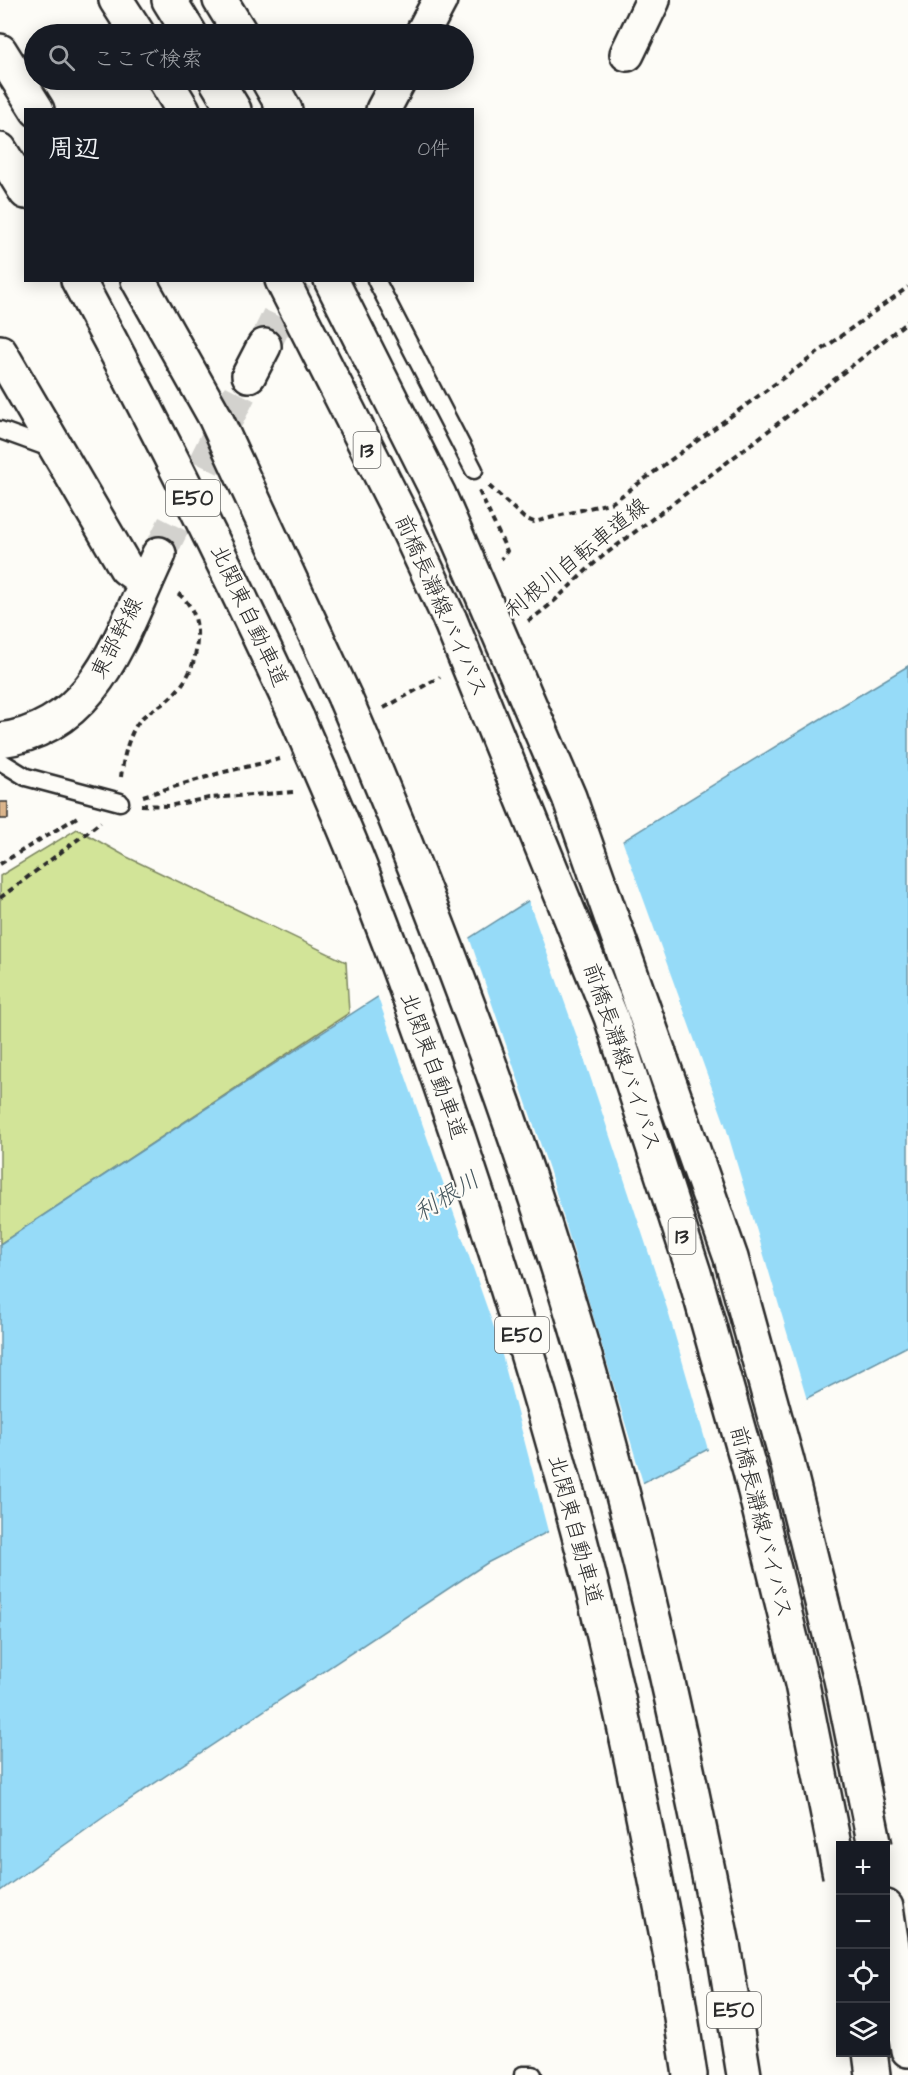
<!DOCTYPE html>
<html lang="ja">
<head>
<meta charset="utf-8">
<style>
  body { margin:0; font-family:"Architects Daughter","Klee One",sans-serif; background:#242831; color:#f1f3f6 }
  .controls { position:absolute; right:18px; bottom:18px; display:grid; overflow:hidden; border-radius:0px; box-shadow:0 3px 15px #0003 }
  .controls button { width:54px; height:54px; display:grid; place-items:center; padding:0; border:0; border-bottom:2px solid #363941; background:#171b24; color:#f1f3f6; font:30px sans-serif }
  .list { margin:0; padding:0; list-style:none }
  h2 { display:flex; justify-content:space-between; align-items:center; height:78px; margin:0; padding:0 24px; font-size:26px }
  h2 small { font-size:20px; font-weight:400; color:#9ea1a6 }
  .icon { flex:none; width:33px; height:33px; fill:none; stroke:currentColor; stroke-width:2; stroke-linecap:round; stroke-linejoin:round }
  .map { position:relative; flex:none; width:908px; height:2075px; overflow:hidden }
  .search { position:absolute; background:#171b24; box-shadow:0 3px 15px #0003; left:24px; top:24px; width:450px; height:66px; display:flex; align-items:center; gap:15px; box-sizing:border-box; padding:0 21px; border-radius:33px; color:#9ea1a6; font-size:22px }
  .panel { position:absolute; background:#171b24; box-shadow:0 3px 15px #0003; left:24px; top:108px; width:450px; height:174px; border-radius:0px }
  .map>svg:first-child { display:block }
  .green { fill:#d2e498; stroke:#7e8862; stroke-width:1.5 }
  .water { fill:#96dbf8; stroke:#6b95a6; stroke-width:1.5 }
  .pier { fill:#fdfcf7 }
  .building { fill:#dbb58c; stroke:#2b2b2b; stroke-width:1.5 }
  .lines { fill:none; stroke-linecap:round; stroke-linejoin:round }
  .secondary-tunnel { stroke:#d3d2ce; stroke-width:33; stroke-dasharray:33 16; stroke-linecap:butt }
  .lane-casing { stroke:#2b2b2b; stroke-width:21 }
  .street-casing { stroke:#2b2b2b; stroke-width:38 }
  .secondary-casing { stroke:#2b2b2b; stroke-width:38 }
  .primary-casing { stroke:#2b2b2b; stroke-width:38 }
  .highway-casing { stroke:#2b2b2b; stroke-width:38 }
  .path { stroke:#2b2b2b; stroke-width:4; stroke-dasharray:6 4.5; stroke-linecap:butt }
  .lane { stroke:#fdfcf7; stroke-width:16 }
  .street { stroke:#fdfcf7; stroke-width:33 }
  .secondary { stroke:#fdfcf7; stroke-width:33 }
  .primary { stroke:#fdfcf7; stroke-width:33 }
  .highway { stroke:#fdfcf7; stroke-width:33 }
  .primary-bridge-casing { stroke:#2b2b2b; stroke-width:38; stroke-linecap:butt }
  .highway-bridge-casing { stroke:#2b2b2b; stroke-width:38; stroke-linecap:butt }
  .primary-bridge { stroke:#fdfcf7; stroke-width:33 }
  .highway-bridge { stroke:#fdfcf7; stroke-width:33 }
  .labels { text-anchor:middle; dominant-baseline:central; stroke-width:4.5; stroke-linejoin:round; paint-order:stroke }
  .shield { fill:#fdfcf7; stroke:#6a6a68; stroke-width:1.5 }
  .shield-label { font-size:21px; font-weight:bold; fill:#2b2b2b }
  .street-label { font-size:22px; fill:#2b2b2b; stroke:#fdfcf7 }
  .water-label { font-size:24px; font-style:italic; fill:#46575e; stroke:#fdfcf7 }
</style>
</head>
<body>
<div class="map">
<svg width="908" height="2075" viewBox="0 0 908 2075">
  <rect width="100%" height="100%" fill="#fdfcf7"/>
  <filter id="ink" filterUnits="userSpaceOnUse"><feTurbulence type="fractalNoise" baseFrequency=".0167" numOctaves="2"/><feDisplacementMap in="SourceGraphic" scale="12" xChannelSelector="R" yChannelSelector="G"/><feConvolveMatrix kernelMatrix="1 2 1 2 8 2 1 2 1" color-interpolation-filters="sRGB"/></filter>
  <g filter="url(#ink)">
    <path class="green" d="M77,829L127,857L346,962L349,1013L0,1244V876Z"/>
    <path class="water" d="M908,666V1346L487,1563L108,1814L0,1891V1244C299,1046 600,851 908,666Z"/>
    <path class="pier" d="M621,837L725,1124L808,1403L709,1453L667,1308L576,1034L527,897Z
      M468,934L549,1169L644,1486L549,1535L497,1336L376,992Z"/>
    <path class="building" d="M0,802H8V819H0Z"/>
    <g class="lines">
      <path class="secondary-tunnel" d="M264,346L296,280
        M159,554L249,375"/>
      <defs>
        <path id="lane" d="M376,280L474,470
          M0,430L55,450
          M0,761L26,777L120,802
          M523,2075H533"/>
        <path id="street" d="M220,0L241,34
          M627,54L653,0
          M268,80L285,110
          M0,352L126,568L145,582"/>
        <path id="secondary" d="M422,34L440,0
          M383,110L399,80
          M249,375L264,346
          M0,740C98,728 122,631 159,554"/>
        <path id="primary" d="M116,0L138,34
          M169,0L190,34
          M165,80L183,110
          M216,80L234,110
          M282,280L403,519L450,620
          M331,280L439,495L485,601
          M886,1907L908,2050
          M870,2052L873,2075"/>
        <path id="highway" d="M0,51L37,110
          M0,150L26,192
          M78,280C156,425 229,570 298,720
          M138,280L215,417L345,698
          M723,1945L744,2075
          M674,1972L690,2075"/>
      </defs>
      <use href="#lane" class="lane-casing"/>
      <use href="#street" class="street-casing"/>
      <use href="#secondary" class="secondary-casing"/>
      <use href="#primary" class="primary-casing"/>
      <use href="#highway" class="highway-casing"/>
      <path class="path" d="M489,486L524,518L534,522L613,502L908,287
        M479,491L507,551L501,559
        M528,621C557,603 579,574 607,553C708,477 809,401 908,321
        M384,708L440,677
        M121,777C123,759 129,731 142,718C149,711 158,708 165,702C189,682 198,661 197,630C196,614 189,601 176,592
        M143,796L220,773L280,759
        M141,805L168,806L209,798L294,792
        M0,864L79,816
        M0,898L101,822"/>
      <use href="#lane" class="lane"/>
      <use href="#street" class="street"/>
      <use href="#secondary" class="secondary"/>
      <use href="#primary" class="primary"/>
      <use href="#highway" class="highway"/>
      <defs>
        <path id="primary-bridge" d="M485,601L569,797L731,1258L787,1461L841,1679L875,1846
          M450,620L611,1017L694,1273L750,1471L802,1684L840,1875"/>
        <path id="highway-bridge" d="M345,698C431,899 509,1104 572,1313C635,1520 681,1733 723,1945
          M298,720C320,772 344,824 364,877C447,1090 517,1308 577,1528C616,1675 645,1824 674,1972"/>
      </defs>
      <use href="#primary-bridge" class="primary-bridge-casing"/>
      <use href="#highway-bridge" class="highway-bridge-casing"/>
      <use href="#primary-bridge" class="primary-bridge"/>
      <use href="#highway-bridge" class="highway-bridge"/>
    </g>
  </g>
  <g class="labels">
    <g class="shield">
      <rect x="353.5" y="432" width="27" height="36" rx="4.5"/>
      <rect x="166" y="480" width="54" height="36" rx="4.5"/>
      <rect x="668.5" y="1218" width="27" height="36" rx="4.5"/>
      <rect x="495" y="1317" width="54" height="36" rx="4.5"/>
      <rect x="707" y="1992" width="54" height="36" rx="4.5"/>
    </g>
    <g class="shield-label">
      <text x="367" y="450">13</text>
      <text x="193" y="498">E50</text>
      <text x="682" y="1236">13</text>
      <text x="522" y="1335">E50</text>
      <text x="734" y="2010">E50</text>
    </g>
    <g class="street-label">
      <text transform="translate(577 558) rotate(-39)">利根川自転車道線</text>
      <text transform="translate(441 606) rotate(66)">前橋長瀞線バイパス</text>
      <text transform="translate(249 616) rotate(65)">北関東自動車道</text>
      <text transform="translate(117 638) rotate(-63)">東部幹線</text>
      <text transform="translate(622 1057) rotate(71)">前橋長瀞線バイパス</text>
      <text transform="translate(433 1066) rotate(70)">北関東自動車道</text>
      <text transform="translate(761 1522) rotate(76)">前橋長瀞線バイパス</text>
      <text transform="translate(575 1530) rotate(75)">北関東自動車道</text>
    </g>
    <g class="water-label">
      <text transform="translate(447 1197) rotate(-32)">利根川</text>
    </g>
  </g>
</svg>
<div class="controls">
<button>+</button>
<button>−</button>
<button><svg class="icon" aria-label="locate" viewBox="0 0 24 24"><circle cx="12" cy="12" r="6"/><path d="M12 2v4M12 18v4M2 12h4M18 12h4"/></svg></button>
<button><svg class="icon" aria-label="layers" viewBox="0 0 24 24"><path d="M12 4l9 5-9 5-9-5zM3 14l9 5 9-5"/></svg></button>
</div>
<div class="search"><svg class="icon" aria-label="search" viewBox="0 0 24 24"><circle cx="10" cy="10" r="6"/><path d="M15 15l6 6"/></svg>ここで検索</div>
<section class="panel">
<h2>周辺<small>0件</small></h2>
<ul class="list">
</ul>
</section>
</div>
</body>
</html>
